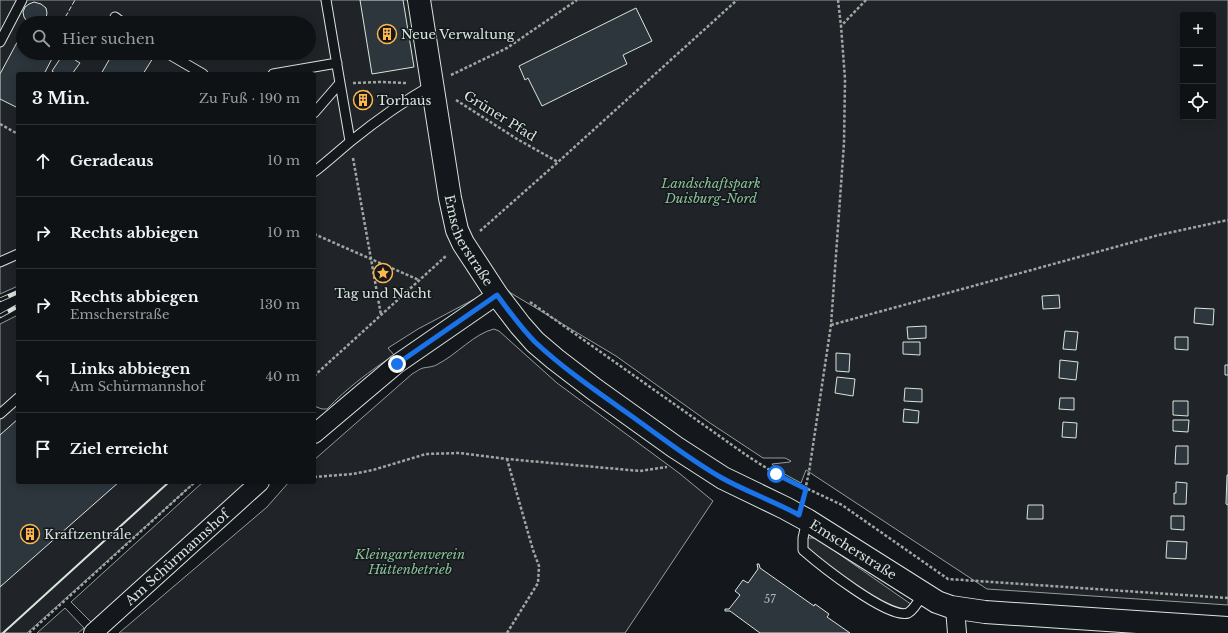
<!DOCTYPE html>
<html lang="de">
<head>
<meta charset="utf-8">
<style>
  body { margin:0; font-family:"Libre Baskerville",serif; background:#1d2022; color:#f1f3f6 }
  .controls { position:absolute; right:12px; top:12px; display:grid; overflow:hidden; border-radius:4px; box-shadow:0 2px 10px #0003 }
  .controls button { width:36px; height:36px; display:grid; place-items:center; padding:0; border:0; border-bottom:1px solid #2f3234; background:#0f1215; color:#f1f3f6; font:20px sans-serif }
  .stop { position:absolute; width:12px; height:12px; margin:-9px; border:3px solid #1a73e8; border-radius:50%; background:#fff }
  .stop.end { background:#1a73e8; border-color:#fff; box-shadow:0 1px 4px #0008 }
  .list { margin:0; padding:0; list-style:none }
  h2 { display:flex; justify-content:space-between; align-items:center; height:52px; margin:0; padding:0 16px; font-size:17px }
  h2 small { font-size:13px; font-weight:400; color:#9b9ea0 }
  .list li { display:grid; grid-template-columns:26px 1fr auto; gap:12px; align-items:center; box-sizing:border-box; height:72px; padding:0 16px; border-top:1px solid #2f3234 }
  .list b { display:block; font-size:15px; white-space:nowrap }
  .list p { margin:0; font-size:13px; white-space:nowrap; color:#9b9ea0 }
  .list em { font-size:13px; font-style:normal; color:#9b9ea0 }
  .icon { flex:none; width:22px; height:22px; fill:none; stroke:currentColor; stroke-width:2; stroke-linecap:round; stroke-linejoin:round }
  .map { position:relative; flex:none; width:1228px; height:633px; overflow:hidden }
  .search { position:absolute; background:#0f1215; box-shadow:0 2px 10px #0003; left:16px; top:16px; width:300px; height:44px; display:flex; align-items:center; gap:10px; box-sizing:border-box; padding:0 14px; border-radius:22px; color:#9b9ea0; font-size:15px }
  .panel { position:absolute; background:#0f1215; box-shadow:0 2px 10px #0003; left:16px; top:72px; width:300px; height:412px; border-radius:4px }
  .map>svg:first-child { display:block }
  .green { fill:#202428; stroke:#939e99; fill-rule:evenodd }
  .parking { fill:#24282b; stroke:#939e99 }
  .building { fill:#2c363c; stroke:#d8e6dc }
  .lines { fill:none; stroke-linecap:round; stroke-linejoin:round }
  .lane-casing { stroke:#d8e6dc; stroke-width:11 }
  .street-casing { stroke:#d8e6dc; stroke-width:20 }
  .secondary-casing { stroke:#d8e6dc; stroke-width:24 }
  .path { stroke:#9da8a2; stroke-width:2.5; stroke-dasharray:3 2; stroke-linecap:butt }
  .lane { stroke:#14181c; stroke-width:9 }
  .street { stroke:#14181c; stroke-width:18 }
  .secondary { stroke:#14181c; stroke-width:22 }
  .rail-casing { stroke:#d8e6dc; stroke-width:4.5 }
  .rail { stroke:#14181c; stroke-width:3; stroke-dasharray:9; stroke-linecap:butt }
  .fence { stroke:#d8e6dc; stroke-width:1; stroke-dasharray:5 2; stroke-linecap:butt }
  .wall { stroke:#d8e6dc; stroke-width:2 }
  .route { stroke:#1a73e8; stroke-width:5 }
  .labels { text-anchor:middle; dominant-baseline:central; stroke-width:3; stroke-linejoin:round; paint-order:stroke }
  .number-label { font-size:11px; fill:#adbab4 }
  .poi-label { font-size:13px; fill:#d8e6dc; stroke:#14181c; text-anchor:start }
  .street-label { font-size:13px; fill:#d8e6dc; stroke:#14181c }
  .park-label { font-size:13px; font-style:italic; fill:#8ac095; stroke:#14181c }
</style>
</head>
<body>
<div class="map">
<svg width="1228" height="633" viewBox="0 0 1228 633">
  <rect width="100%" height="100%" fill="#14181c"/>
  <path class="green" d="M0,0H1228V605L987,589L806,470L801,483L777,470L772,464L790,462L791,461L785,458H763L710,423L616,356L499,286L418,329L388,348L394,355C370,371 347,388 327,409H322L314,406V74H18V286L0,294ZM1183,15H1213V117H1183ZM23,23H309V53H23Z
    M18,315V482H195L27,633H0V324Z
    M494,329L499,331L557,383L679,473L713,501L625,633H119L267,507L289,482H314V460L412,374C416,372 419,369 423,368C428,367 434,367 438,364C456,355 475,333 494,329Z
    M203,482H249L91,622L71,602Z
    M65,608L84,628L78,633H37Z"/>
  <path class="parking" d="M803,538H816L915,607L908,613L888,610L803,550Z"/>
  <path class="building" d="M360,0H403L414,67L372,74Z
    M34,2L41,4L46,8L47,13L46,18L43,23H28L24,17L23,12L25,7L29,4Z
    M636,8L652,41L623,55L627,64L542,106L528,78L525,80L519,66Z
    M21,35L23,36V53H55L44,74H18V108L0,99V74Z
    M64,53L80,63L72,74H56L52,71Z
    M113,53H144L153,58L143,74H101Z
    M368,91L370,107L358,108L356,93Z
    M1059,295L1060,308L1043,309L1042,296Z
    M1195,308L1214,309L1213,325L1194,323Z
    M926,326V338L908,339L907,327Z
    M1065,331L1078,332L1076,350L1063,349Z
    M1175,337H1188V350L1175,349Z
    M903,342H920V355L903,354Z
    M836,353L850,354L849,372L836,371Z
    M1060,360L1078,362L1076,380L1059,378Z
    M1225,365H1228V375H1225Z
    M837,377L855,379L853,396L835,393Z
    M905,388L922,389V402L904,401Z
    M1060,398H1074V410L1059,409Z
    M1173,401H1188V416L1173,415Z
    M904,409L919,411L918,423L903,422Z
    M18,419V482H119L0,587V435Z
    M1173,420H1189L1188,432L1173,431Z
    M1063,422L1077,423L1076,438L1062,437Z
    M1176,446H1188V464H1175Z
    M1227,475H1228V505L1226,504Z
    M1176,482L1187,483L1186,504H1174V493H1176Z
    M1028,505H1043V519H1027Z
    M1171,516H1184V530L1171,529Z
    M1167,541L1187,542L1186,559L1166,558Z
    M757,564H759L760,568L814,606L815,604L829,614L827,617L850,633H760L730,611H725V609H729L740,595L735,591L743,580L748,583L758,569Z"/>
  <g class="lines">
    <defs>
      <path id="lane" d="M326,0L340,83
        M115,17L123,23
        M0,42L22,0
        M167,53L203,74
        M273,74L337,63
        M314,113L340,83L350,141
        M314,172C327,162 339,151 351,141C377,120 404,101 432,85
        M0,262L18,254
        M0,414L18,398
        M807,520L803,538V550C819,564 889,620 908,613C915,609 919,600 923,593"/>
      <g id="street">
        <path d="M314,434L397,364L497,295"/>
        <path d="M955,608L957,633"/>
        <path id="s1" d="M93,633L260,482"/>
      </g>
      <g id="secondary">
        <path id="s2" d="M419,0L450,198L457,230L463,243L497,295L520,325L535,342L555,359L594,389L675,447L723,478L785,508L807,520L937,602L951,607L985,612L1228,628"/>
      </g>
    </defs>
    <use href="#lane" class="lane-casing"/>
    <use href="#street" class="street-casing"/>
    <use href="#secondary" class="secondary-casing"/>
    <path class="path" d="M838,0L841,26
      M451,75L507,48L577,0
      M353,83L381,82L406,83
      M456,100L517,139L558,162
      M0,124L18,134
      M353,158L381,315
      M480,231L558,162L737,0
      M314,234L419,280
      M530,302L749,457L776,474L842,505L948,579L1228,598
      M831,325L1159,235L1228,220
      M314,376L447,255
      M314,477L353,474L373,470L426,454L460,453L507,459L640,471L667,467
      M804,495L809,472L831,325L844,143L845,79L841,26L866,0
      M29,633L195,482
      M507,633L538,583L539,566L533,550L507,459"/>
    <use href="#lane" class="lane"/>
    <use href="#street" class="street"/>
    <use href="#secondary" class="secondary"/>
    <defs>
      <path id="rail" d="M0,300L18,292
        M0,316L18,306"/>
    </defs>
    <use href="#rail" class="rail-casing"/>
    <use href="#rail" class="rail"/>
    <path class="fence" d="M62,23L75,0"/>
    <path class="wall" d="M3,633L169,482"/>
  </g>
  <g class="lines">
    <path class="route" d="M397,364L497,295C509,311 521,328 535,342C566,371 602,395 637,420C665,440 692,461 722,478C747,492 774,501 799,515L806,489L776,474"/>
  </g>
  <defs>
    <symbol id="building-ring" viewBox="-11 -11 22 22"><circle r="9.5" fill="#14181c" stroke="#ffb74d" stroke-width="1.5"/><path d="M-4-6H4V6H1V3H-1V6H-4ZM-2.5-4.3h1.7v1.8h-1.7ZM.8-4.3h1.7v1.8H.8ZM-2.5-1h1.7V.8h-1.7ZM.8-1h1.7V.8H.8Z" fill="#ffb74d"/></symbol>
    <symbol id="sight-ring" viewBox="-11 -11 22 22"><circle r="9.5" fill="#14181c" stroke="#ffb74d" stroke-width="1.5"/><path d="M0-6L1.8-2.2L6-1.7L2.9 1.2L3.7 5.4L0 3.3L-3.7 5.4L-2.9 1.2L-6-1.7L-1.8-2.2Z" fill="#ffb74d"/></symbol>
  </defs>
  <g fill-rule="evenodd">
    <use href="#building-ring" x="376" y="23" width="22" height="22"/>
    <use href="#building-ring" x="352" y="89" width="22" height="22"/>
    <use href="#sight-ring" x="372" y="262" width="22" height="22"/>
    <use href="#building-ring" x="19" y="523" width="22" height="22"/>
  </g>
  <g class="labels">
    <g class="number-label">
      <text x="770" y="599">57</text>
    </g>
    <g class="poi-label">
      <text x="401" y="34">Neue Verwaltung</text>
      <text x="377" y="100">Torhaus</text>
      <text x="383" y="293" text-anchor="middle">Tag und Nacht</text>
      <text x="44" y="534">Kraftzentrale</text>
    </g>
    <g class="street-label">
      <text transform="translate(500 116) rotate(32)">Grüner Pfad</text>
      <text stroke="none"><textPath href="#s2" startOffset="247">Emscherstraße</textPath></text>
      <text stroke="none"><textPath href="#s2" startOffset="751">Emscherstraße</textPath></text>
      <text stroke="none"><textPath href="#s1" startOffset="113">Am Schürmannshof</textPath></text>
    </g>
    <g class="park-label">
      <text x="711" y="183">Landschaftspark<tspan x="711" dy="15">Duisburg-Nord</tspan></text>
      <text x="410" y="554">Kleingartenverein<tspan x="410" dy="15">Hüttenbetrieb</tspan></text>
    </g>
  </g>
</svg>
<div class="controls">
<button>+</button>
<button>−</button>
<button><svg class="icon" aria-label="locate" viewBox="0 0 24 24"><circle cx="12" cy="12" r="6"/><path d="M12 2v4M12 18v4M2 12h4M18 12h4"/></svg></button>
</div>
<div class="stop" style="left:776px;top:474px"></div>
<div class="stop end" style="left:397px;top:364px"></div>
<div class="search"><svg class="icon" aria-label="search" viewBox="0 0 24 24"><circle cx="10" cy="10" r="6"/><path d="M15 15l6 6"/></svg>Hier suchen</div>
<section class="panel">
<h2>3 Min.<small>Zu Fuß · 190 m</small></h2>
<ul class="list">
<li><svg class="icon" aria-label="ahead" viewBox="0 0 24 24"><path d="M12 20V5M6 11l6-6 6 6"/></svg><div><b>Geradeaus</b></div><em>10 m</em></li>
<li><svg class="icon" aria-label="right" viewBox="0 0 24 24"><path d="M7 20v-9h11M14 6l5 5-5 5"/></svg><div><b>Rechts abbiegen</b></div><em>10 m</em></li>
<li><svg class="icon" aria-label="right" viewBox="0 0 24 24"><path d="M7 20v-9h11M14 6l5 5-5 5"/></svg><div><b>Rechts abbiegen</b><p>Emscherstraße</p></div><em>130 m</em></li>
<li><svg class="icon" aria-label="left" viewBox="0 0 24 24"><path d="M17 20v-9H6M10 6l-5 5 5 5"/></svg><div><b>Links abbiegen</b><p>Am Schürmannshof</p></div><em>40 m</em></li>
<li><svg class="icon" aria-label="arrive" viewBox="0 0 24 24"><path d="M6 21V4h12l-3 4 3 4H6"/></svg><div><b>Ziel erreicht</b></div></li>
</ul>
</section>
</div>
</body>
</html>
